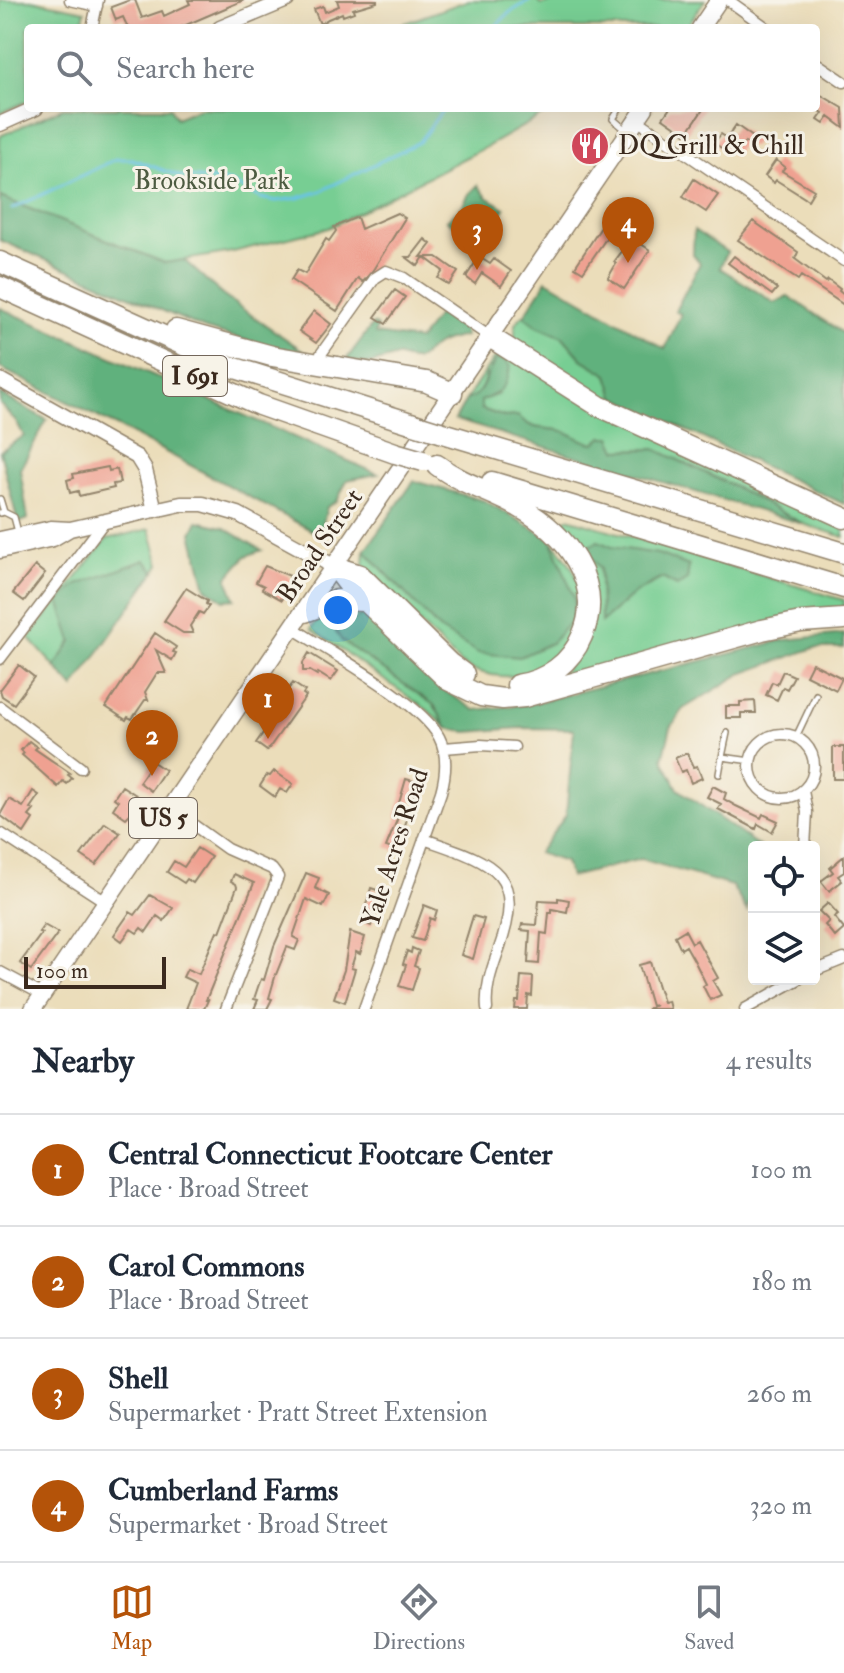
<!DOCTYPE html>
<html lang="en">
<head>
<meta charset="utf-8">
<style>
  body { margin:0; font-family:"IM FELL Double Pica",serif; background:#f6f6f7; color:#1f2937 }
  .controls { position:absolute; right:24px; bottom:24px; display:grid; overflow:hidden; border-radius:8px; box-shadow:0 8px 32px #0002 }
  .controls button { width:72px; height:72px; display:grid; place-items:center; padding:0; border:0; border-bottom:2px solid #e0e1e3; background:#fff; color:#1f2937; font:40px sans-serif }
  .scale { position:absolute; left:24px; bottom:20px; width:142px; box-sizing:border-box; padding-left:8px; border:4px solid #3b2a1e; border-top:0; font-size:22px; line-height:28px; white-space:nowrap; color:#3b2a1e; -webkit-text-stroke:6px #f7f3e8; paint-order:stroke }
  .you { position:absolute; left:338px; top:610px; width:28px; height:28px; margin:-20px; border:6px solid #fff; border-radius:50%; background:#1a73e8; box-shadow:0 0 0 12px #1a73e833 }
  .badge { display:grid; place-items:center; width:52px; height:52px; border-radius:50%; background:#b45309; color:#fff; font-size:26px; font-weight:700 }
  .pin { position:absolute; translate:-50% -66px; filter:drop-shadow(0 2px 4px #0008) }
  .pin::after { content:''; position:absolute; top:42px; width:28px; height:24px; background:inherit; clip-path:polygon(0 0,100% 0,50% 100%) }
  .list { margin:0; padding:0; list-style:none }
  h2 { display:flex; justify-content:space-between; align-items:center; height:104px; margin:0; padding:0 32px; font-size:34px }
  h2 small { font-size:26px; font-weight:400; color:#747a83 }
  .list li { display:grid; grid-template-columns:52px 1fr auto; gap:24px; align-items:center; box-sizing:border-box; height:112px; padding:0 32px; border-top:2px solid #e0e1e3 }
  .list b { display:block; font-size:30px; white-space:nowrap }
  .list p { margin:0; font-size:26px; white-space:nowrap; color:#747a83 }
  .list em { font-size:26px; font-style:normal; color:#747a83 }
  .icon { flex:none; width:44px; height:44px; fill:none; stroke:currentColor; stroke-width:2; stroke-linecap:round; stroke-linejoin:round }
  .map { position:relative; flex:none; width:844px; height:1009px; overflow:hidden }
  .search { position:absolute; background:#fff; box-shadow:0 8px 32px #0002; left:24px; right:24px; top:24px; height:88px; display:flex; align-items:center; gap:20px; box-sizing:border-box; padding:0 28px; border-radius:8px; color:#747a83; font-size:30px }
  .sheet { height:552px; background:#fff }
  nav { display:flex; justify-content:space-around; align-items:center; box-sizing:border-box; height:112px; border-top:2px solid #e0e1e3; background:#fff; font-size:22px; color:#747a83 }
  nav a { display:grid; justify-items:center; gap:4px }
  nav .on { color:#b45309 }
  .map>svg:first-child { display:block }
  .green { fill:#77ce93; stroke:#597c58; stroke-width:2; fill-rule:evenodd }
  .forest { fill:#61b17d; stroke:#4e6e4e; stroke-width:2 }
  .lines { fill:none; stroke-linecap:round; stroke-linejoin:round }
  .stream { stroke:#69c2e7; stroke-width:3 }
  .building { fill:#efa191 }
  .lane-casing { stroke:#93846c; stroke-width:8 }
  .street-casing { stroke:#93846c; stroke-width:13 }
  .secondary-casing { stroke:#93846c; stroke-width:17 }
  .primary-casing { stroke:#93846c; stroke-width:19 }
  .highway-casing { stroke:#93846c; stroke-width:23 }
  .lane { stroke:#fff; stroke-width:5 }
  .street { stroke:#fff; stroke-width:10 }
  .secondary { stroke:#fff; stroke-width:14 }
  .primary { stroke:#fff; stroke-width:16 }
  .highway { stroke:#fff; stroke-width:20 }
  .highway-bridge-casing { stroke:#93846c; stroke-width:23; stroke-linecap:butt }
  .highway-bridge { stroke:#fff; stroke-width:20 }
  .labels { text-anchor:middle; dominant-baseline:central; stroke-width:6; stroke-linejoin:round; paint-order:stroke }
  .shield { fill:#f7f3e8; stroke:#73665b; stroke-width:2 }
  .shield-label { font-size:24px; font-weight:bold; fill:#3b2a1e }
  .poi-label { font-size:26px; fill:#3b2a1e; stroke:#f7f3e8; text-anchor:start }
  .park-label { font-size:26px; fill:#4d5b41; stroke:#f7f3e8 }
  .street-label { font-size:26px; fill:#3b2a1e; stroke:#f7f3e8 }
</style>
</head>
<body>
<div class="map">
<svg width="844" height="1009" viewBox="0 0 844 1009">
  <rect width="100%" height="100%" fill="#f7f3e8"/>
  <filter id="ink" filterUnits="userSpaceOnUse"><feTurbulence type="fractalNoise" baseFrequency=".0125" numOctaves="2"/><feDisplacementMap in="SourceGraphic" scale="16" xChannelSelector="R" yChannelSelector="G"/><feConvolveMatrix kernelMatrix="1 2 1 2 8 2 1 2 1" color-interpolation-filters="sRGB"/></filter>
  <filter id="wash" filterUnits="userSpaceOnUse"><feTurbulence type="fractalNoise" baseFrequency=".006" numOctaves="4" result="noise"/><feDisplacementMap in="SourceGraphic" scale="32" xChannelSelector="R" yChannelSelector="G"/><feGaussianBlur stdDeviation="1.8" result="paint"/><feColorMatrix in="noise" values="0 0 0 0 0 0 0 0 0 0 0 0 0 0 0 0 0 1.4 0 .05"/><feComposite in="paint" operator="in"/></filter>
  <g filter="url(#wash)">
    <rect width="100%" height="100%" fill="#ebddba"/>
    <path class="green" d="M0,0H31L85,11L81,28H28V101L0,113Z
      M469,0H537L541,5L564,0H705L686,28H391Z
      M63,108H170L176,118L200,108H555L488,146L328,228L233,252L165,263L0,197V136Z
      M523,315L537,326L563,337L582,359L608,375L621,412L515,343V324Z
      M502,354L844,524V537L803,524L733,486L655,449L617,450L603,437L595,443C580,442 573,433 559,430C540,427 533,431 518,416L505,417L481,409L480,401L499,394L486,374C483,387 479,396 466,400L494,358Z
      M568,518L844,600V615L557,682L584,641L585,561L560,525ZM598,541L663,578L636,592L602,621Z
      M150,529L160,564L155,571L145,560L72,641L55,667L29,638L107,539Z
      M551,539C561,552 573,565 578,581C580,589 579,598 579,606C579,672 512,692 461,664L374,579L364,564L365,551L439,629L562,566Z
      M335,607H359L386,629L382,631L365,614L335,631L342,641L434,705L447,728L429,711L311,629L322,613Z"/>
    <path class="forest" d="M478,185L487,197L505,208L481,248L447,220L462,207L469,194Z
      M0,197L165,263L184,260L225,297L305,352H288L205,329L0,240Z
      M694,230L727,252L720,268L775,303L788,296L844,334V504L615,397L608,375L582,359L563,337L537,326L524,316L547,280L665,349L681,314L675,311L700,263L693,254Z
      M0,308L378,474L347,480L337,501L327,507L320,535L134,435L0,368Z
      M440,312L462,326L465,336C457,338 446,339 438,344C422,353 422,367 397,356L370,364L346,360L373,324L377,327L375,334L419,340Z
      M497,359L504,360L510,366C508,387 499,394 481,401V409L504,417L518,416C533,431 540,427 559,430C573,433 580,442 595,443L603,437H611L617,450L655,449L733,486L803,524L455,420L466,400C485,395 485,373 497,359Z
      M0,394L47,420L20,469L28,519L18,523L0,451L24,436L17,423L0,404Z
      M414,481L485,501L551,539L575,600L572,620L551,643L520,657L478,653L439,629L365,551Z
      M198,521L223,527L262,550L246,556L227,578L235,599L224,600L206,588L192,533Z
      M598,541L612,547L658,554L689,566L687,580L677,586L662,578L636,592L601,622L600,568L584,549Z
      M145,560L155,571L74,688L55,667L72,641L59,601L77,585Z
      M365,614L442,689L475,710L530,704L784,640L844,634V648H814L741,674L683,709L671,727L663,759L678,789L760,847H754V877L747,911L732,886L641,859L570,877L565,862L538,853L566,815L574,729L521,728L467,732L447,728L434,705L342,641L335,630Z"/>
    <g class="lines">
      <path class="stream" d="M494,28L509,13L530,0
        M12,209L116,159H132L179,176L231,182L260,198L276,201L298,198L321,191L419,142L444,108"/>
    </g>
    <g id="blocks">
      <path class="building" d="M130,0H135L142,18L162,11L164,16L190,4L188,0H244L179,28H128L123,17L116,20L111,7Z
        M337,0H377V2L353,9L354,12L343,16L342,13L328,19L320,24L314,9L323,6L325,12L339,6Z
        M816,92L843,108L844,128L829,117L824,124L818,120L823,113L816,108Z
        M670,108H704L686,134L663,118Z
        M736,125L757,140L752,147L745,142L733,156L714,143L721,134L727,138Z
        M580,131L603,147L595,158L572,142Z
        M776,160L785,167L782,171L814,190L808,200L776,180L774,183L765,176Z
        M694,179L718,195L706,212L683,197Z
        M397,213L405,218L373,270L363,282L358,278L337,311L291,280L297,270L305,274L326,239L329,241L336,231L334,227L357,217L361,229Z
        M609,215L618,221L583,272L575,267Z
        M753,221L798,252L795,259L826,282L828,280L840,289L839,291L844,295V305L801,276L798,280L738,240Z
        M632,238L650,250L624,289L608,278L616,264L614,262Z
        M425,239L431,244L421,257H437L458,272L449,285L438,278L443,271L424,257L418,266L406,257H411Z
        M734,256L777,289L772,295L728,263Z
        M479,257L490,264L494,259L511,271L501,286L482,273L475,284L466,277Z
        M395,290L405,297L386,324L375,317Z
        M314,311L331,324L316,343L299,331Z
        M108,467L109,471L117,469L120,483L113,484L114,488L79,496L78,491L70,493L67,480L74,478L73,474Z
        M35,566L45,574L24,601L13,593Z
        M265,566L290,576L292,583L282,600L262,589L264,586L256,582Z
        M186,588L207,601L206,604L209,606L203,614L199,612L190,626L193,633H183L164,621Z
        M155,633L176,647L173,652L176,653L172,660L156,650L166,673H157L145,692L148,700H145L132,719L128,717L126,720L106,707Z
        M309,653L338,671L331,681L318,673L317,675L310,671H303V663Z
        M812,663L842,678L836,690L806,675Z
        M19,665L34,677L14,704L2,696L0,690Z
        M783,671L794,676L787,689L783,687L777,700L766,695L772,682L777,684Z
        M293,683L305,691L303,694L306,696L267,751L256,743L275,716L272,711Z
        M755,701L756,713H741V718H726V706H740V702Z
        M29,741L37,747L35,749L70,773L68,775L72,778L67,784L63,781L58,787L22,755L24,753L21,750Z
        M833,747H844V779H833Z
        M687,753L693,767L697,766L702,778L691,783L686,770L681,772L675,758Z
        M153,762L165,770L151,791L139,782Z
        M274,771L293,784L287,793L280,789L275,797L260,786L267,775L270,776Z
        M406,779L417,782L398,851L386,847L397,820V810Z
        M122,786L136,795L134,798L138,800L134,806L137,807L126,818L113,809L118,801L114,798Z
        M713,786L726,793L724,799L736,806L761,818L763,814L778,821L772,832L758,824L756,829L718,809L721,804L707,797Z
        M33,791L39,795L30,808L34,810L29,816L33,819L24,833L0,815L9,799L23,807Z
        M105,823L120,833L96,865L81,855Z
        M197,848L211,857L193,883L187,879L184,883L167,872L174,861L184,867Z
        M844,856V872L838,876L842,881L829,891L821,881L833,872L830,868Z
        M306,873L319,878L315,888L329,895L323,907L306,899L293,937L299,940L295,950L287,947L275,977L269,998L272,999L267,1009H254L258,1000L254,999L258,987L261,979L264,980L274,946Z
        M234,874L254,883L206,1000H208L204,1009H186L196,983L183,977L187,969L199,974L217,931L220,932L237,887L236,884L231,881Z
        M371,888L383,892L371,926L361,922Z
        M150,895L173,908L164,921L157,916L146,932L141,928L137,933L131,929L122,941L114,935L130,912L135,915Z
        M558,898L569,900L567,912L552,909V913H549L547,934L541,933L539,964L528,963L530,931L521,930L522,924L537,925L539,900L558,901Z
        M828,903L838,914L834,917L844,929L835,937L825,925L829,921L819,911Z
        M424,905L437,910L434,920L430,918L423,941L412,938Z
        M473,916L484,919L473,959L461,955Z
        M44,925L58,933L31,970L20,963L42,933L39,932Z
        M685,930L692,943L697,940L718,978L713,981L721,995L710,1000L703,986L706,984L694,960L686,946L681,949L675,936Z
        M350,932L365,937L360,954L356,952L351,968L355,969L345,1002L334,998L344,970Z
        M412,948L419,951L414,966L419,968L412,990L399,986L406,965L403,964L407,951L411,953Z
        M650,962L663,1002L668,1001L670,1009H647L655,1005L651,1006L639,965Z
        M521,976L533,977L532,996L528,995L527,1009H515L516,1001H519Z"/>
    </g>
  </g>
  <g filter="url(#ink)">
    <use href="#blocks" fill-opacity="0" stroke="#93846c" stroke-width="2"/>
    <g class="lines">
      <defs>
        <path id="lane" d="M620,108L613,119L626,130
          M0,499L4,512L0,513
          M4,512L14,517L18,532
          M727,733L722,757L751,761
          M796,737L816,695
          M719,774L722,757"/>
        <path id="street" d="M70,0L97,6
          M728,0L767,28
          M92,28L98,0
          M816,63L844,82
          M637,120L844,261
          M321,354L375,278L386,271L404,278L490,337
          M293,628C329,652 421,702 439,737C448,754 446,774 441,792L364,1009
          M0,659L104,522
          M0,707L81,768
          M750 766a32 32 0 1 1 64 0a32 32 0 1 1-64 0Z
          M444,748L481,745L514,747
          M803,791L807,812L805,847
          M170,808L227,849L272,869L278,877L226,1009
          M0,833L106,902
          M424,839C489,862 528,870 499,949C492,969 485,987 487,1009
          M814,971L844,959
          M0,972L43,995
          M745,1009L799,979"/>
        <path id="secondary" d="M220,28L287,0
          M0,124L36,108
          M0,380L137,457L145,470L155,510
          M0,539L51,528L70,529L181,504H203L238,514L335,567
          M0,551L53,539L70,529"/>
        <path id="primary" d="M700,28L719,0
          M33,1009L645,108"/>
        <path id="highway" d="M0,262L232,367L414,424
          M0,287L259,405L395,453
          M176,330L272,356L427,382L452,393
          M490,337L599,406L844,518
          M443,433L844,553
          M437,465C463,485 492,491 519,507C564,532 606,582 582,636C571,663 546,681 517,685
          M492,482L844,588
          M335,567L348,584L448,680L481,696L503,699L524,697L762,630L801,622L844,619
          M335,567L360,575L449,663L464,674
          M305,612L337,600L365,601"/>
      </defs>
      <use href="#lane" class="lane-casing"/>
      <use href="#street" class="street-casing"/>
      <use href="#secondary" class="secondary-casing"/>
      <use href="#primary" class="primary-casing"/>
      <use href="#highway" class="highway-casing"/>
      <use href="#lane" class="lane"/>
      <use href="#street" class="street"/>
      <use href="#secondary" class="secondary"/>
      <use href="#primary" class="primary"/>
      <use href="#highway" class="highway"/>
      <defs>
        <path id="highway-bridge" d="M414,424L443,433
          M395,453L423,461"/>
      </defs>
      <use href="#highway-bridge" class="highway-bridge-casing"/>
      <use href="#highway-bridge" class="highway-bridge"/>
    </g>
  </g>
  <defs>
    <symbol id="restaurant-disc" viewBox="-11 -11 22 22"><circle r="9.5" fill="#d1495b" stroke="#f7f3e8"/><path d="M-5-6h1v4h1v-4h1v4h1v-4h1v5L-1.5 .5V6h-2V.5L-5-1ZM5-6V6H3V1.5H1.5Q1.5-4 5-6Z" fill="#fff"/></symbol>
  </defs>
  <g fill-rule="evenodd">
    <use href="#restaurant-disc" x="568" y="124" width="44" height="44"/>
  </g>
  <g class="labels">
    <g class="shield">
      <rect x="163" y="356" width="64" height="40" rx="6"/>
      <rect x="129" y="798" width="68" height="40" rx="6"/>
    </g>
    <g class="shield-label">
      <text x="195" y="376">I 691</text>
      <text x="163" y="818">US 5</text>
    </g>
    <g class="poi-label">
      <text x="618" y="146">DQ Grill &amp; Chill</text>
    </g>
    <g class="park-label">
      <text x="212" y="181">Brookside Park</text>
    </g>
    <g class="street-label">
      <text transform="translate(320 546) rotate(-56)">Broad Street</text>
      <text transform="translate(395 848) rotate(-72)">Yale Acres Road</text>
    </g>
  </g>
</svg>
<div class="controls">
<button><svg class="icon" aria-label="locate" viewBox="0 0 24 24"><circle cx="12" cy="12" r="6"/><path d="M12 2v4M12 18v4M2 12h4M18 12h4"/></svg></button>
<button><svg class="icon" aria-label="layers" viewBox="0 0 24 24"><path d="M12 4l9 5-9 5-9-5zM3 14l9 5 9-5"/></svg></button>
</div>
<div class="scale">100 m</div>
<div class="you"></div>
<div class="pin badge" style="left:268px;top:739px">1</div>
<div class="pin badge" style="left:152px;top:776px">2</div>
<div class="pin badge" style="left:477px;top:270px">3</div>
<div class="pin badge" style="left:628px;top:263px">4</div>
<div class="search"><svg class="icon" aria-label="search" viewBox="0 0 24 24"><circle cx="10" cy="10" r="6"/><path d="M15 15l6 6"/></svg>Search here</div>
</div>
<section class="sheet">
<h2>Nearby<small>4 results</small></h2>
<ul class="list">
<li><span class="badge">1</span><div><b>Central Connecticut Footcare Center</b><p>Place · Broad Street</p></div><em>100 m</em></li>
<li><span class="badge">2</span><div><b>Carol Commons</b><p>Place · Broad Street</p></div><em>180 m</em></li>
<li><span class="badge">3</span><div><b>Shell</b><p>Supermarket · Pratt Street Extension</p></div><em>260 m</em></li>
<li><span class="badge">4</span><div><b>Cumberland Farms</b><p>Supermarket · Broad Street</p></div><em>320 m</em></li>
</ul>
</section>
<nav>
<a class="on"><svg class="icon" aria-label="map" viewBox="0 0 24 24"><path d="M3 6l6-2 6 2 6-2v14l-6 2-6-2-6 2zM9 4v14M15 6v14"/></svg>Map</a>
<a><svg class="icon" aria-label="directions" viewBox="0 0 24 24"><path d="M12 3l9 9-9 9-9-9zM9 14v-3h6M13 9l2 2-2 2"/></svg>Directions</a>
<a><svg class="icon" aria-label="saved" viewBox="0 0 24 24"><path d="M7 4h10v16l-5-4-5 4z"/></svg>Saved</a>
</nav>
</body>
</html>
